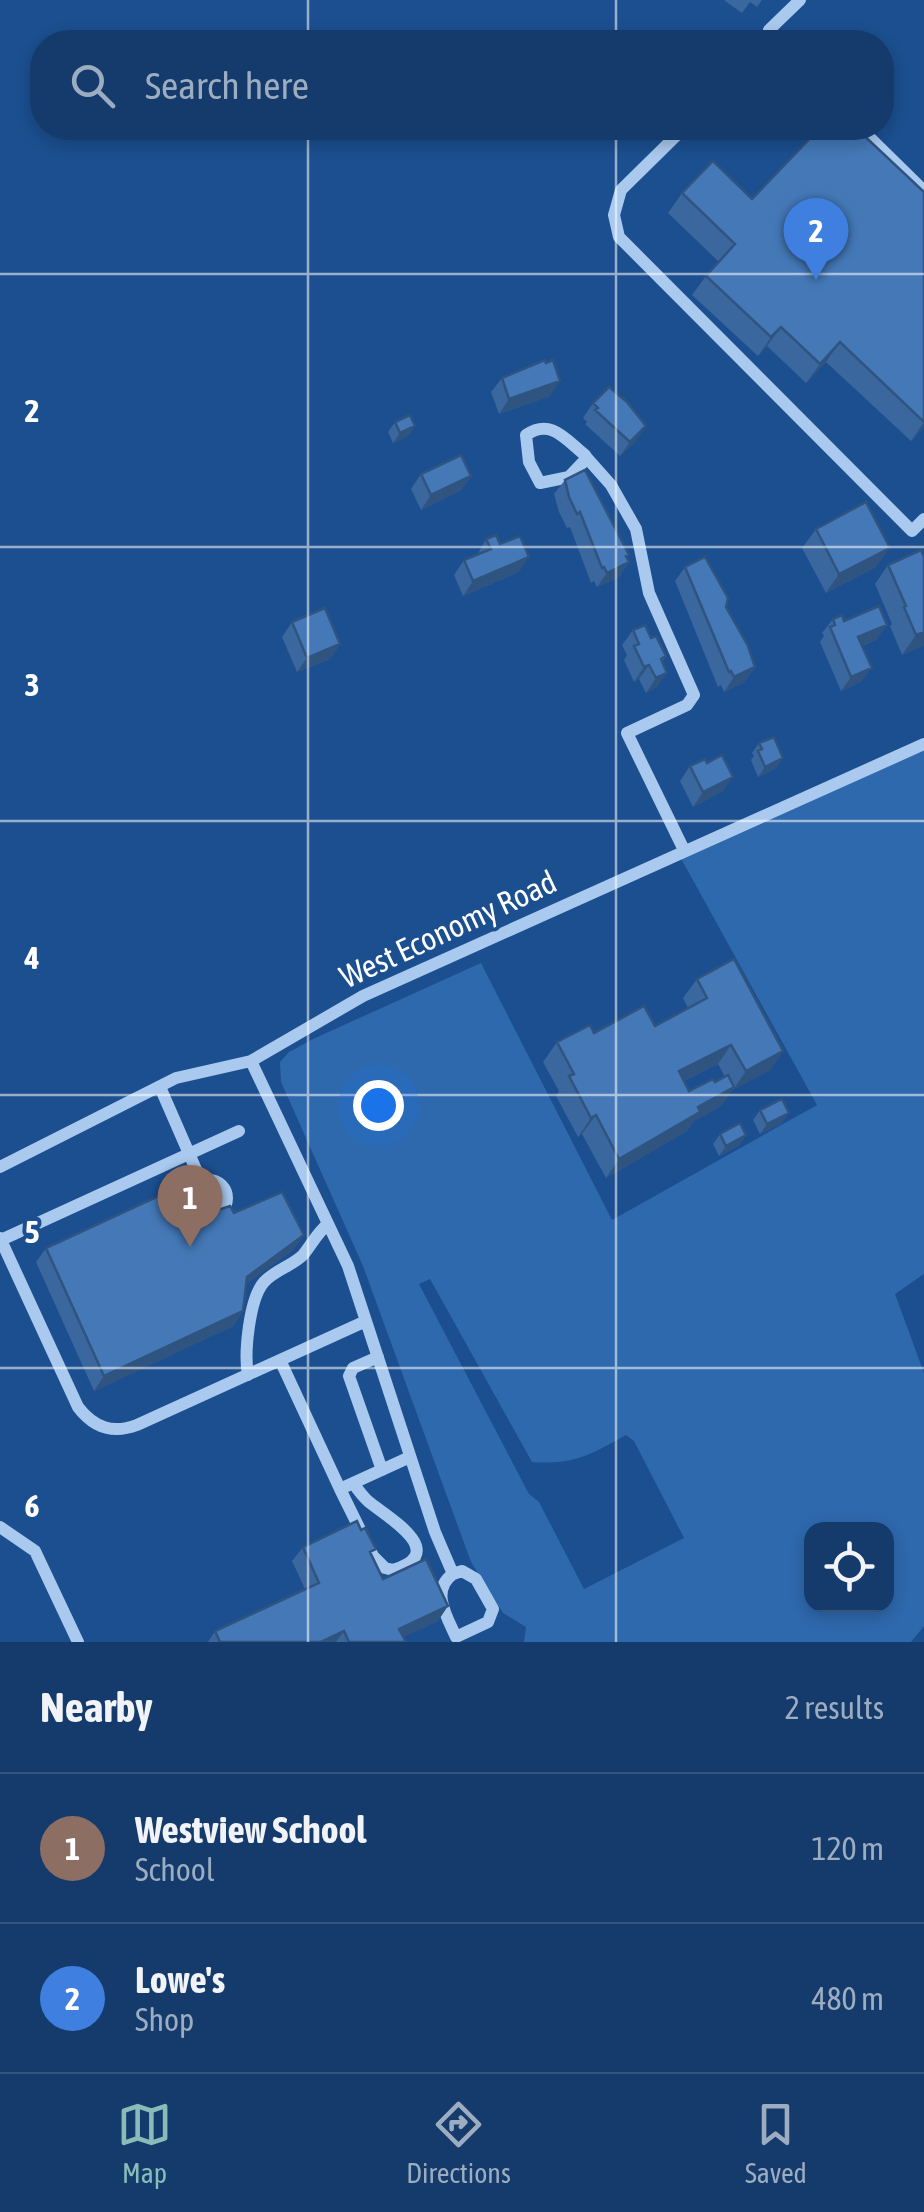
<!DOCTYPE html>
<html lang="en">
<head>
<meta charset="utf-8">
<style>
  body { margin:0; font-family:"Asap Condensed",sans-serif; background:#214673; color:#f1f3f6 }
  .controls { position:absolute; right:30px; bottom:30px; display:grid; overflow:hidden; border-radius:20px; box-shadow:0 5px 15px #0003 }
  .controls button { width:90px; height:90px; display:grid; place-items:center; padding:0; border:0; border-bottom:2px solid #33557e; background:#143b6b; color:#f1f3f6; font:50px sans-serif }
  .you { position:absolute; left:378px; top:1105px; width:35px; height:35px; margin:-25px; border:8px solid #fff; border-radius:50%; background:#1a73e8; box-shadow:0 0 0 15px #1a73e833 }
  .badge { display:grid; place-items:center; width:65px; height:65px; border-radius:50%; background:#8bbbb9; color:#fff; font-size:32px; font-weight:700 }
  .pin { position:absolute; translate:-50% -82px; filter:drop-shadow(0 2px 5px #0008) }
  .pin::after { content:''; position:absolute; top:52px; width:35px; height:30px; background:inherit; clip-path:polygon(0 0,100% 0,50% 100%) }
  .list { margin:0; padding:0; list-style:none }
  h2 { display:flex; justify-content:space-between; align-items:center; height:130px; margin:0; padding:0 40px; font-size:42px }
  h2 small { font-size:32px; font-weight:400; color:#9dadc1 }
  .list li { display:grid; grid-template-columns:65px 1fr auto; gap:30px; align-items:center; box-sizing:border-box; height:150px; padding:0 40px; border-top:2px solid #33557e }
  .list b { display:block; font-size:38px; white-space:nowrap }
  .list p { margin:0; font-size:32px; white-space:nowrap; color:#9dadc1 }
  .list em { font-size:32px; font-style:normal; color:#9dadc1 }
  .icon { flex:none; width:55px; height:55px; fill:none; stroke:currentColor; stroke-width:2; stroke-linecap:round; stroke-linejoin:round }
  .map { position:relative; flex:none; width:924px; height:1642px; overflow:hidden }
  .search { position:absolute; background:#143b6b; box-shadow:0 5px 15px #0003; left:30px; right:30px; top:30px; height:110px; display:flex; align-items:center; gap:25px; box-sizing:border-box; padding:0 35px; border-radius:40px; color:#9dadc1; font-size:38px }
  .sheet { height:430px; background:#143b6b }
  nav { display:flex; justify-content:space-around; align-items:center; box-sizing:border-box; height:140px; border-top:2px solid #33557e; background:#143b6b; font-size:28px; color:#9dadc1 }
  nav a { display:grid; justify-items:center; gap:5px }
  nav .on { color:#8bbbb9 }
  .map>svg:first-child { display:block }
  .green { fill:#2e69ad; fill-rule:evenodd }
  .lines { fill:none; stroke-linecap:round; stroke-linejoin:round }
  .minor { stroke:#a9c9ee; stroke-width:12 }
  .wall { fill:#3a679d; fill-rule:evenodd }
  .shaded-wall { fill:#305480 }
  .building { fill:#4478b7; stroke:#305480; stroke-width:2.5 }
  .grid { fill:none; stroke:#fff; stroke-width:2.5; stroke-opacity:0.55 }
  .labels { text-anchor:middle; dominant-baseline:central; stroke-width:8; stroke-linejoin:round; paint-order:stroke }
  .street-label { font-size:32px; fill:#fff; stroke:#1b4f8f }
  .grid-label { font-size:32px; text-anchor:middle; font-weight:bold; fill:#fff; stroke:#1b4f8f; stroke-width:8; stroke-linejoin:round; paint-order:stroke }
</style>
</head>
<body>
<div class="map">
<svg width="924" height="1642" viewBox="0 0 924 1642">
  <rect width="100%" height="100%" fill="#1b4f8f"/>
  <path class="green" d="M924,745V1274L895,1294L924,1373V1626L911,1642H524L526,1627L503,1613L471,1562L363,1266L281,1082L280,1062L289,1052L313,1039L481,963L612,1220L817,1105L678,853ZM430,1279L532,1462C574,1465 590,1455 626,1435L634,1441L684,1538L584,1589L539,1502L529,1494L419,1284ZM812,1530H886V1604H812Z"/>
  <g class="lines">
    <path class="minor" d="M773,42L769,30L800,0
      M684,128L621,190L614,215L619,237L912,531L924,519
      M860,128L924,191
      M587,458L569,477L540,483L529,462L526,435C551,418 565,439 585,455L587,458L611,485L636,529L649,593L694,695L687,705L627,733L684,850
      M251,1061L348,1266L435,1532L453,1574C430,1590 447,1617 456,1637L488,1622L493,1609L476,1579L462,1571L453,1574
      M160,1087L201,1181
      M0,1167L176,1078L251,1061L363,996L924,744
      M191 1198a18 18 0 1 1 36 0a18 18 0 1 1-36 0Z
      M0,1238L78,1407C94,1428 113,1434 137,1425L366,1321
      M1,1240L239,1131
      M378,1357L353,1368L349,1376L382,1470
      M280,1360L340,1489L410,1457
      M248,1375C244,1354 249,1299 264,1282C275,1270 292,1266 303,1255C312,1244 317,1233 328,1224
      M340,1489L373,1556L385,1568L393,1570C450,1553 389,1518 369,1502C363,1497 358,1490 353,1483
      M0,1527L35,1551L78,1642"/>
  </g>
  <path class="wall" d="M725,0H762L757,7L750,2L742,13L725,1Z
    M924,192V427L911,441L826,362L806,383L767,346L758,356L692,295L706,276L719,262L668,213L682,193L752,199Z
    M502,378L550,396L499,414L491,392Z
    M593,403L636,441L620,456L585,424L587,422L583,418Z
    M395,422L415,426L408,436L393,443L388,432Z
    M421,474L471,476L461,490L421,510L411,489Z
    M565,480L629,555L627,558L629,562L619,577L597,587L594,581L591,583L570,527L567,528L559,512L554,494Z
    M816,529L876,567L826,593L802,548Z
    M486,539L500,544L519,572L463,596L454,575L464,560L477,555Z
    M924,557V645L902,655L890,626L892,624L875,584L888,565Z
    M685,567L726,607L755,667L744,682L724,692L721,685L718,687L675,581Z
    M833,619L844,621L877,639L862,646L861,682L841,691L820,642L824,636L822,633Z
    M292,622L340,644L330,659L297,672L282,637Z
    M633,630L651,638L666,656L662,662L657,687L646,693L639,679L634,682L624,660L627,655L622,645Z
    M759,743L776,768L758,777L751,760L754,756L752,753Z
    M707,763L723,791L693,807L680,781L690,766Z
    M697,979L783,1051L770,1070L732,1090L721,1106L694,1121L687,1131L606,1178L582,1134L578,1137L556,1096L559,1091L543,1062L557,1042L594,1033L655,1026L688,1008L683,998ZM718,1064L725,1077L715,1082L689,1091L684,1081Z
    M760,1110L782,1123L760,1134L753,1120Z
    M720,1134L740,1145L719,1156L713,1144Z
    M204,1206L234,1213L304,1235L293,1250L246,1284L243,1311L233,1326L94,1391L36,1262L46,1248Z
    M303,1547L372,1555L383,1579L438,1621L403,1637L405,1642H208L215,1631L305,1589L292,1561Z"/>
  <path class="shaded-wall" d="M781,327L767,346L758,356L771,337Z
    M840,342L826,362L806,383L820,364Z
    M560,381L550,396L499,414L509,399Z
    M924,422V427L911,441Z
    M415,426L408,436L393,443L400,433Z
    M646,426L636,441L620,456L630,442Z
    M471,476L461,490L421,510L431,495Z
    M890,548L876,567L826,593L839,574Z
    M629,555L621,566L629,562L619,577L597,587L607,573Z
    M529,557L519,572L463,596L473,581Z
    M887,625L877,639L848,652L858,637Z
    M924,632V645L902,655L916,635Z
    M340,644L330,659L297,672L307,658Z
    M649,665L639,679L634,682L644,667Z
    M755,667L744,682L724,692L734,677Z
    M872,668L861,682L841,691L851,677Z
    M667,673L657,687L646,693L656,678Z
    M783,758L776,768L758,777L765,767Z
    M733,777L723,791L693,807L703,792Z
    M731,1045L718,1064L665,1090L679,1071Z
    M783,1051L770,1070L733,1090L746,1071Z
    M734,1087L721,1106L694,1121L687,1131L606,1178L619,1159L698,1107Z
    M789,1113L782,1123L760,1134L767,1124Z
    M596,1115L582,1134L578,1137L591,1118Z
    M746,1135L740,1145L719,1156L726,1146Z
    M304,1235L293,1250L237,1291L247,1277Z
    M243,1311L233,1326L94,1391L104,1376Z
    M448,1606L438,1621L392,1642L399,1629Z
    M344,1631L336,1642H321Z"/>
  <path class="building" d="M820,128H845L848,131L851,128H856L924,192V422L840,342L820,364L781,327L771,337L706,276L735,244L682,193L713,161L752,199Z
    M545,360L546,363L553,360L560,381L509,399L502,378Z
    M609,387L627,402L646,426L630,442L595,410L598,408L593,403Z
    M410,415L415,426L400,433L395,422Z
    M461,455L471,476L431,495L421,474Z
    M585,470L629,555L626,556L629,562L607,573L604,567L602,568L580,512L577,514L569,497L565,480Z
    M866,502L890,548L839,574L816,529Z
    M496,535L500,544L520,536L529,557L473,581L464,560L491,549L486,539Z
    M921,550L924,557V632L916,635L904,607L906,606L888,565Z
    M705,557L728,598L726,607L748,646L755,667L734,677L731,671L729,672L685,567Z
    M879,606L887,625L858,637L872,668L851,677L830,627L835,625L833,619L842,615L844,621Z
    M325,608L340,644L307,658L292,622Z
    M645,625L651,638L656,636L666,656L661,659L667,673L656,678L649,665L644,667L634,646L639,644L633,630Z
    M774,737L783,758L765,767L758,751L762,749L759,743Z
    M722,755L733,777L703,792L690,766L705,759L707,763Z
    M734,959L783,1051L746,1071L731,1045L679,1071L689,1091L713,1079L715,1082L728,1075L734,1087L698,1107L700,1112L619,1159L596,1115L591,1118L569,1076L574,1074L557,1042L590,1025L594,1033L644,1006L655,1026L707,998L697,979Z
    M782,1099L789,1113L767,1124L760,1110Z
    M740,1123L746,1135L726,1146L720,1134Z
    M191,1181L204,1206L218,1210L230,1206L234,1213L282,1192L304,1235L247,1277L243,1311L104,1376L46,1248Z
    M357,1521L361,1530L365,1528L376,1549L370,1552L383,1579L426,1559L448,1606L399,1629L406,1642H349L344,1631L321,1642H220L215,1631L319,1583L303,1547Z"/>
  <path class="grid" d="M308,0V42M616,0V42M308,128V1642M616,128V1642M0,274H924M0,547H924M0,821H924M0,1095H924M0,1368H924"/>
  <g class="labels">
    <g class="street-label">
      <text transform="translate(448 929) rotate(-25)">West Economy Road</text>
    </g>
  </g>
  <g class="grid-label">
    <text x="32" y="422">2</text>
    <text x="32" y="696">3</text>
    <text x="32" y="969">4</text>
    <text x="32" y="1243">5</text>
    <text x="32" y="1517">6</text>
  </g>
</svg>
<div class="controls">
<button><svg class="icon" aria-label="locate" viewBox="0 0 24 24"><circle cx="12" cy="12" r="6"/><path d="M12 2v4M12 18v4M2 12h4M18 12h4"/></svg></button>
</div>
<div class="you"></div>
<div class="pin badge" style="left:190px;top:1247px;background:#8d6e63">1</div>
<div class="pin badge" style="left:816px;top:280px;background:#3f7fe0">2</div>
<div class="search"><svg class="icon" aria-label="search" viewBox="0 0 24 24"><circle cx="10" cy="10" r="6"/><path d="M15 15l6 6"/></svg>Search here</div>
</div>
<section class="sheet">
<h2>Nearby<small>2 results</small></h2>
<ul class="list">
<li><span class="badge" style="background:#8d6e63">1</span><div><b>Westview School</b><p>School</p></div><em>120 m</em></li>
<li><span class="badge" style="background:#3f7fe0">2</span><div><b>Lowe's</b><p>Shop</p></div><em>480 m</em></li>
</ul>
</section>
<nav>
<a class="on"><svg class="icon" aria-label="map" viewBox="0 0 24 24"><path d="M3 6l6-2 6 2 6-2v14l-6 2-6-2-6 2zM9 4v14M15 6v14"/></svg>Map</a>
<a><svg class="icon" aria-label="directions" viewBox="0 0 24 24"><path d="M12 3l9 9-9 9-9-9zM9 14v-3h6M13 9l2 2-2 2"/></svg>Directions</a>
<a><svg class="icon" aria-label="saved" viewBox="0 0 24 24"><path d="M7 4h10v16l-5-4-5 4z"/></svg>Saved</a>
</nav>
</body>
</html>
